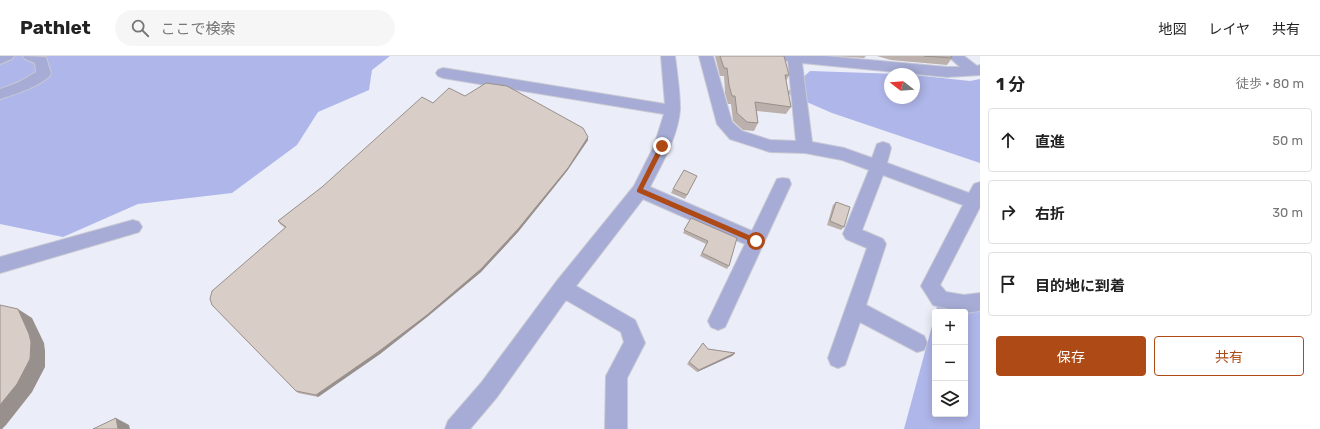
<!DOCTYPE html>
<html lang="ja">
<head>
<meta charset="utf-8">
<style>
  body { margin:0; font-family:Rubik,"Noto Sans JP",sans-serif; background:#f6f6f6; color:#222 }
  .controls { position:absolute; right:12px; bottom:12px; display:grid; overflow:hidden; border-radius:4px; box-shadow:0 2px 10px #0003 }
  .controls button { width:36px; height:36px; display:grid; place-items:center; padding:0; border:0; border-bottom:1px solid #e0e0e0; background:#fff; color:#222; font:20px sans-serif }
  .compass { position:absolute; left:884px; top:12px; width:36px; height:36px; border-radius:50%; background:#fff; box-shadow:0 2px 10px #0003; rotate:287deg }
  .stop { position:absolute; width:12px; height:12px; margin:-9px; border:3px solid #ae4a16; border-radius:50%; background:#fff }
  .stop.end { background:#ae4a16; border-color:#fff; box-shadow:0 1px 4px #0008 }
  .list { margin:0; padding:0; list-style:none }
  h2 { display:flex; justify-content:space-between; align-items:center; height:52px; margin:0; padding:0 16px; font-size:17px }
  h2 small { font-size:13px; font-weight:400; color:#767676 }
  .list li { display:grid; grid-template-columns:26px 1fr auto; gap:12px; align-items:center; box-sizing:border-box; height:64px; margin:0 8px 8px; padding:0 8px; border:1px solid #e0e0e0; border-radius:4px }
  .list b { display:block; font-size:15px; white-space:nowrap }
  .list em { font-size:13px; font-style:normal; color:#767676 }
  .actions { display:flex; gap:8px; padding:12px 16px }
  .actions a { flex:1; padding:9px 0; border:1px solid #ae4a16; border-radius:4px; text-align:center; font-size:14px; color:#ae4a16 }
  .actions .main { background:#ae4a16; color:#fff }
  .icon { flex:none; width:22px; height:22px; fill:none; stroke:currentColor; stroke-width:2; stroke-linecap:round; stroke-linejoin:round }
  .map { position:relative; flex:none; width:980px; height:373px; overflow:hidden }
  header { display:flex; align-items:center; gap:24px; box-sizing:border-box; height:56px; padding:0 20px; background:#fff; border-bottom:1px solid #e0e0e0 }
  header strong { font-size:19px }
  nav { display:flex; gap:22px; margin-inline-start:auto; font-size:14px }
  .search { width:280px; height:36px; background:#f6f6f6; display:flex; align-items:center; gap:10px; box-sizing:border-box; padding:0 14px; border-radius:22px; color:#767676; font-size:15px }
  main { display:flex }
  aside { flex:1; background:#fff }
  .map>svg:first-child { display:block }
  .forest { fill:#afb6e9 }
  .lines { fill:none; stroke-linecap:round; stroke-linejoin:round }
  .minor-casing { stroke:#c8c9d3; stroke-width:2 }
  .minor { fill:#a6acd5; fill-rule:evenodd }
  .wall { fill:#bbb0ac }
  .shaded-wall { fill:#98908c }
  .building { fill:#d9cdc8; stroke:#98908c }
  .route { fill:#ae4a16 }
</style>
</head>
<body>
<header>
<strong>Pathlet</strong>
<div class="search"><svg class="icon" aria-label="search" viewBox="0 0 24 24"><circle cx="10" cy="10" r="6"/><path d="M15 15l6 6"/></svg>ここで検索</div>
<nav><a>地図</a><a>レイヤ</a><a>共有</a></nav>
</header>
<main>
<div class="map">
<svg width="980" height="373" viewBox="0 0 980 373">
  <rect width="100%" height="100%" fill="#ebedf8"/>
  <path class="forest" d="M0,0H390L372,14L369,34L318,56L297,89L232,137L138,148L63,181L0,168Z
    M810,15L899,18H890V42H914V19L970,25L980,23V107L832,57L786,37Z
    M937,250L980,256V373H904L935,259V358H965V256H936Z"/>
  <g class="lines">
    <defs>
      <path id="minor" d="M0,0H14L12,3L0,8Z
        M23,0L46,1L51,18C44,29 13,39 0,43V33L19,26L36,16L35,7L25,3Z
        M661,0H675C677,17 680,35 680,53C678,81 662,107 650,131L752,175L777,123L783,122L789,123L791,128L725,271L718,274L711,271L708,265L745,188L643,143L576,230L635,264L645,287L627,322V373H605L606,320L624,286L621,276L566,244L497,341L470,373H445L448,365L481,327L556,226L634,130L654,90L664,58L443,22L438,20L436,17L438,14L443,12L665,48Z
        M699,0H713L732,66L742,75L770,84L796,85L788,5L772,3L770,0H825L947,11H960L948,0H964L977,10L980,9V19L947,21L802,7L812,86L844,92L872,102L877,88L883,86L889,88L891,92L887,107L969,137L974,128L980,126V151L940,229L946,236L964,239L980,237V255L965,257L933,249L921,230L963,149L883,119L862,174L883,183L886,188L866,249L924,280L927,287L924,294L917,296L860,266L845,309L838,312L831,309L828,302L867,192L846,183L843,178L869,114L842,104L805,97L770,96L730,83L717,68Z
        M133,164L139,166L142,171L139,176L0,217V201Z"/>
    </defs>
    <use href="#minor" class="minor-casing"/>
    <use href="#minor" class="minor"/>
  </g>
  <path class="wall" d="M715,0H784L789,19L786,25L791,51L786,58L757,55L758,67L754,75L743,74L733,65L731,48H728L725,37L724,20H720Z
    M834,0H866L864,2Z
    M877,0H951L952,2L947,9L891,4Z
    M465,40L588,81V84L567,115L518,176L481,216L427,261L380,298L318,341L298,337L212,249L285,172L280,168L278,165L433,47Z
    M697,120L685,143L671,137L673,133Z
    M836,146L844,171L841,174L827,169L833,149Z
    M691,162L729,210L727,213L700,200L706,188L683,177Z
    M703,287L708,293L735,297L732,300L697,316L687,308Z"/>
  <path class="shaded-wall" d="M588,81V84L567,115L518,176L481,216L427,261L380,298L318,341L316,339Z
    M18,253L32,262L44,287L45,295V311L32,336L6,369L2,373H0V349Z
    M735,297L732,300L697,316L699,314Z
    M116,362L129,369L130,373H118Z"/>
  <path class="building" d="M720,0H784L789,19H785L791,51L755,46L758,67L747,66L737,57L735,40H732L729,29L727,12H724Z
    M924,0H951L952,2Z
    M486,27L507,30L583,72L588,81L568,112L518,173L481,213L427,259L378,296L316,339L296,335L212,249L210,243L212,235L286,171L278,165L322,131L422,41L433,47L449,32L465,40Z
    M684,114L697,120L687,139L673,133Z
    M836,146L850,151L844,171L830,165Z
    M691,162L737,182L729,210L702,197L708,185L684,174Z
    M0,249L18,253L29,278L31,286L30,303L17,328L0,349Z
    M703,287L708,293L735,297L699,314L689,306Z
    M116,362L118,373H93Z"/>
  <path class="route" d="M660,88L665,90L643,133L758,183V187H754L637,136V134Z"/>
</svg>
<div class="controls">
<button>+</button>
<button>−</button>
<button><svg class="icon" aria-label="layers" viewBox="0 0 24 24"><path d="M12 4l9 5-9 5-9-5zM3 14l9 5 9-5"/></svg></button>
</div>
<svg class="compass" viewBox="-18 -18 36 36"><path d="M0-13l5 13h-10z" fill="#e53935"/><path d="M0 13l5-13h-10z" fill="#767676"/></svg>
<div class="stop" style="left:756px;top:185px"></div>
<div class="stop end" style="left:662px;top:90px"></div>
</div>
<aside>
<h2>1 分<small>徒歩 · 80 m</small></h2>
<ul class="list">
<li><svg class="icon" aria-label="ahead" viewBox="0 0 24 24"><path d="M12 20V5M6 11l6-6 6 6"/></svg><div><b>直進</b></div><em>50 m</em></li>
<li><svg class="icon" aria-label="right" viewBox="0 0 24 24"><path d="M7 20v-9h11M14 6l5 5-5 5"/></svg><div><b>右折</b></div><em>30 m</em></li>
<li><svg class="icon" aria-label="arrive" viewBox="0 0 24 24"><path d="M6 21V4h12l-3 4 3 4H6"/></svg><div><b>目的地に到着</b></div></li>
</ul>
<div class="actions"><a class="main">保存</a><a>共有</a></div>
</aside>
</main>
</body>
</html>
